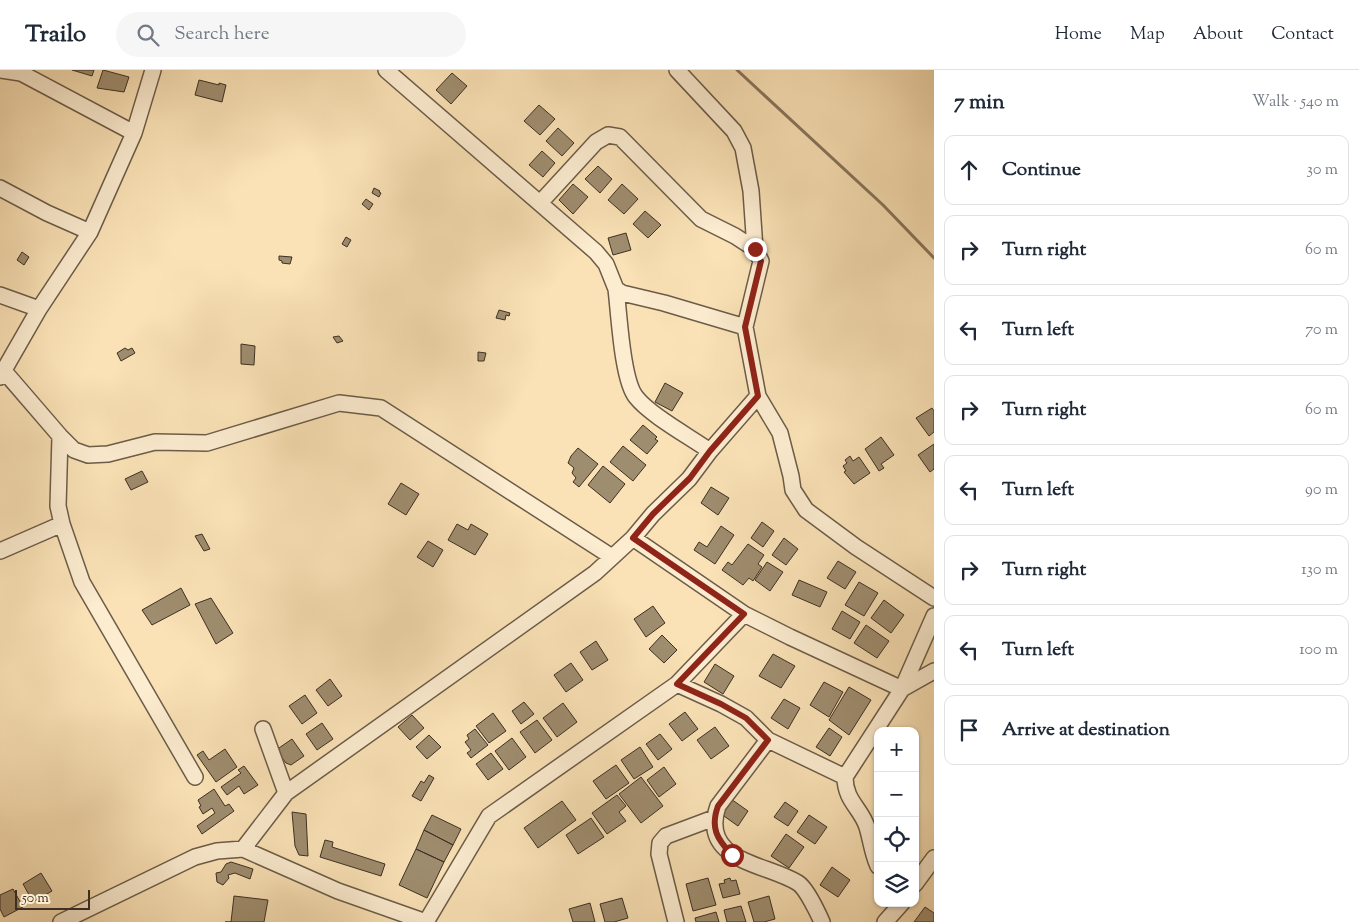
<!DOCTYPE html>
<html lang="en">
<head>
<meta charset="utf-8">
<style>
  body { margin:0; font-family:"Sorts Mill Goudy",serif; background:#f6f6f7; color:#1f2937 }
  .controls { position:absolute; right:15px; bottom:15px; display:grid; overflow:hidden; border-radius:10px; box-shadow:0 1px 4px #0004 }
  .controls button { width:45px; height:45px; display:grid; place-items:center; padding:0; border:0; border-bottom:1px solid #e0e1e3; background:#fff; color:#1f2937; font:25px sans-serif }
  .scale { position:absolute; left:15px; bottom:12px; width:75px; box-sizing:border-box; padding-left:5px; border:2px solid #3d3023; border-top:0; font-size:14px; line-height:18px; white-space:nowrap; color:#3d3023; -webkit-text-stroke:4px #fcecd0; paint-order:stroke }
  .stop { position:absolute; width:15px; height:15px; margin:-11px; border:4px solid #8f2418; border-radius:50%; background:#fff }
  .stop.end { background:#8f2418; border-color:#fff; box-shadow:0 1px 5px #0008 }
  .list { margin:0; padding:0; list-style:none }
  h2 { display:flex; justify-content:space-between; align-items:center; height:65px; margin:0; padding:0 20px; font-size:21px }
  h2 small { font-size:16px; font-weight:400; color:#747a83 }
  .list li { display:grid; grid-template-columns:32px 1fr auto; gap:15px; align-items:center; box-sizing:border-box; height:70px; margin:0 10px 10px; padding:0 10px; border:1px solid #e0e1e3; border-radius:10px }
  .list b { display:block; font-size:19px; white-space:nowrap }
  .list em { font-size:16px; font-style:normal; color:#747a83 }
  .icon { flex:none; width:28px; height:28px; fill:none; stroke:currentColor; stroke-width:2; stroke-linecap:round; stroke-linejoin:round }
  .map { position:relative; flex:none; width:934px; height:852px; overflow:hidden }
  header { display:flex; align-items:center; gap:30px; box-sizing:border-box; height:70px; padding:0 25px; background:#fff; border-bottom:1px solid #e0e1e3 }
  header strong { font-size:24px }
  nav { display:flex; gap:28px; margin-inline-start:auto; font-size:18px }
  .search { width:350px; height:45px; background:#f6f6f7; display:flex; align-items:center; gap:12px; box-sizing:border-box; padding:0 18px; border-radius:28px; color:#747a83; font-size:19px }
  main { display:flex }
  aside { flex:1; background:#fff }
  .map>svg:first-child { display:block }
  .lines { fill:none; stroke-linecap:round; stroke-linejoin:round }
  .stream { stroke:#88765d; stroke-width:3 }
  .building { fill:#9f8d6f; stroke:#3d3023 }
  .minor-casing { stroke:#6c5c48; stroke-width:18 }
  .minor { stroke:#fcecd0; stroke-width:15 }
  .route { stroke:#8f2418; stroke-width:6 }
</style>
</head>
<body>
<header>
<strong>Trailo</strong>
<div class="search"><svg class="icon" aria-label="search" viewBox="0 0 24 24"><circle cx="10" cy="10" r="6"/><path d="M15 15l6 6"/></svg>Search here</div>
<nav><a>Home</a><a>Map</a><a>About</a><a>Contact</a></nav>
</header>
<main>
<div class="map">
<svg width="934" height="852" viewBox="0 0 934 852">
  <rect width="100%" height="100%" fill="#fae2b6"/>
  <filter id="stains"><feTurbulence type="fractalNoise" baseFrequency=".004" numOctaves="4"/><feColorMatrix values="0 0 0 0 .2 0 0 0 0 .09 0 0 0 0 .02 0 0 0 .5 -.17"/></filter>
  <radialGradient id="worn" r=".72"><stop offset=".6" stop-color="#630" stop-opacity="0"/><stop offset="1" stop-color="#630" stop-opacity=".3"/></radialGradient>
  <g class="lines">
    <path class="stream" d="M737,0L883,135L934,188"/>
  </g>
  <path class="building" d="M72,0H94L92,6Z
    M103,0L129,7L124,22L97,18Z
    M452,3L467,16L451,34L436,20Z
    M199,10L219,15V13L226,15L222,32L195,25Z
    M539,35L555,49L540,65L524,51Z
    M558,58L574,73L562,86L546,71Z
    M542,81L555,93L543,107L529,95Z
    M598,96L612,109L600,123L585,109Z
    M573,114L588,127L573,144L559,130Z
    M622,114L638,129L624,144L608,130Z
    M374,118L380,121L379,122L381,123L379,127L372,123Z
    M366,129L373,134L369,140L362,134Z
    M645,141L661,155L648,168L633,154Z
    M626,163L631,180L613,185L608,168Z
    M346,167L351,170L347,177L342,174Z
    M22,182L29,187L24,195L17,190Z
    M279,186L292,187L290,194L282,193V191L279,190Z
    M499,240L510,243L509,246L506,245L505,250L496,248Z
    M339,266L343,271L337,273L333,267Z
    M241,274L255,276L254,295L241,294Z
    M125,278L128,280L132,278L135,283L121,291L117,283Z
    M478,282L486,283L484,291H478Z
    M665,313L683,323L672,341L655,332Z
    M932,338L934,341V362L929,366L916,348Z
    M643,355L657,367L655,369L658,371L647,384L630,370Z
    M881,367L894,385L881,394L884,398L879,401L865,379Z
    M934,374V399L930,402L918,385Z
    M623,376L646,395L633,411L610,392Z
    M578,378L598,394L579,417L573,412L576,408L572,403L574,398L568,393L571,386Z
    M850,386L853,391L859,387L870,403L854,414L844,402L846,401L843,396L847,393L845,390Z
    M603,396L625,414L610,433L588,415Z
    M142,401L148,412L131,420L125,409Z
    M401,413L419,424L406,445L388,434Z
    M711,417L729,428L718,445L701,433Z
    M762,452L774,461L763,477L751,468Z
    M457,454L468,460L471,454L488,464L475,485L448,470Z
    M721,456L734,465L715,494L694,480L699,472L707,477Z
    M202,464L210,479L204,481L195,466Z
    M784,468L798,479L786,495L772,485Z
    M428,471L443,480L433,497L417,487Z
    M748,474L764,485L758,494L762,497L753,511L749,508L743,515L722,500L728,492L732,495Z
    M838,491L856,502L845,519L827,508Z
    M767,492L783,502L770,521L755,510Z
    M799,510L827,522L820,537L792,525Z
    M859,512L878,523L864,546L845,535Z
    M181,518L190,535L152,555L142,540Z
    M211,528L233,563L216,574L195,534Z
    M884,530L904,545L891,563L871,548Z
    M653,536L665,553L646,567L634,549Z
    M842,541L860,552L850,569L832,559Z
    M866,555L889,571L877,588L854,573Z
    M662,565L677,580L664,593L649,579Z
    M596,571L608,590L592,600L580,582Z
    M773,584L795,596L781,618L759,606Z
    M571,593L583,610L566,622L554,605Z
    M715,594L734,606L723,624L704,612Z
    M330,609L342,626L328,636L316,620Z
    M824,612L843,622L829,647L810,635Z
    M849,617L871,630L849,665L829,650Z
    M305,625L317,643L302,654L289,636Z
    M784,629L800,638L788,659L771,648Z
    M524,632L534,644L521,654L512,641Z
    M563,633L577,652L557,667L543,648Z
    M685,642L698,659L682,671L669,654Z
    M493,643L506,661L489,673L476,656Z
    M412,645L424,658L410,670L398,657Z
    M537,650L552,670L535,683L520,662Z
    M322,653L333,669L317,680L306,664Z
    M715,657L729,676L711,689L697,670Z
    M829,658L842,667L830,686L816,677Z
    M475,659L488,675L471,688L467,683L471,680L465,672L469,669L467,665Z
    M660,664L672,679L658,690L646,674Z
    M429,665L441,677L427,689L416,677Z
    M512,668L526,687L509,700L495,681Z
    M292,669L304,686L291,695L286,693L276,680Z
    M640,677L653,697L634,709L621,690Z
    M225,679L237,697L216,712L197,685L203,681L209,690Z
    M491,683L503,699L488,710L476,694Z
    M616,695L629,713L606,729L593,711Z
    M244,696L258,715L244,724L239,716L227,725L221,717L241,703L238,700Z
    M664,697L676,714L659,727L647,710Z
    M429,705L434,708L421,731L412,726L421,711L424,713Z
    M641,707L663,736L641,753L619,724Z
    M214,719L225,736L229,734L234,741L202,764L197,756L215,743L212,738L203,744L199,737L201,736L198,730Z
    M617,725L626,736L619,742L626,751L607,764L592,743Z
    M731,729L748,741L738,756L721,744Z
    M562,731L576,750L538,778L524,758Z
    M785,732L798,741L788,756L774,747Z
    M292,742L306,744L308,786L299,785L295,776Z
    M432,745L461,759L453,775L424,760Z
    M809,745L827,757L815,774L797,762Z
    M591,748L604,767L578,784L566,765Z
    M424,760L453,775L444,792L416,779Z
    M786,764L804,777L789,798L771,786Z
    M325,770L333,772L332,777L385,794L381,806L320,787Z
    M416,779L444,792L427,828L399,815Z
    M231,792L253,799L250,809L235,803L228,805L229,808L223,815L217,812L216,803L221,802L226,794Z
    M832,797L850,810L838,827L820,815Z
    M41,803L52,821L33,832L23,814Z
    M708,808L716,835L693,841L686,814Z
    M730,808L731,811L736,810L740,824L723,828L719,814L725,813L724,810Z
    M13,819L23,837L4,847L0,839V825Z
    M234,826L268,830L264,852H225H231Z
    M769,826L775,849L764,852H754L748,832Z
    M622,828L628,848L614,852H605L600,834Z
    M590,833L595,852H573L569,839Z
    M741,836L746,852H727L724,840Z
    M925,837L934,843V852H914Z
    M716,842L719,852H696L695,848Z"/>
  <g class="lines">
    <defs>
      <path id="minor" d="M1,0L21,3L134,63
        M386,0L596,182L606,194L616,219L622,223L664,233L745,257L758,326L780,363L791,406L793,420L806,440L856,477L934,528
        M677,0L734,61L743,78L751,121L755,179
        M0,118L47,143L90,162
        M540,133L596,72L608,65L620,67L701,149L735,166L755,179L761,191L745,257
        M616,219C619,242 622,310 636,327C650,345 690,367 710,381
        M0,225L39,239
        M4,301L60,366L74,380L88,385L108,384L155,372L207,373L339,333L381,338L612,487
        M0,307L39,239L90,162L134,63L153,0
        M60,366L58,436L62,454L82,512L195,707
        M633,468L744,544L790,567L902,619L934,601
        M0,481L62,454
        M677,614L721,634L746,648L768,670L718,736C699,792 766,793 798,813C806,818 818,843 822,852
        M263,659L286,723
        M768,670L845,707
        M243,779L286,723L595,503L633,468L653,444L689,409L710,381L758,326
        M878,796C872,783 871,770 867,757C861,738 845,731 845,707L902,619L934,546
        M915,814L934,788
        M61,852L195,787L217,781L243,779L338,821L426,852L489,746L677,614L744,544
        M676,852L659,784L660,773L666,766L714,748
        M885,852L902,833"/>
    </defs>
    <use href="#minor" class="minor-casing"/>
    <use href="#minor" class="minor"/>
  </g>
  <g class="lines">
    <path class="route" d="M732,785C717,769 710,758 718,736L768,670L746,648L721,634L677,614L744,544L633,468L653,444L690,408L710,381L758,326L745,257L761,191L755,179"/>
  </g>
  <rect width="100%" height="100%" filter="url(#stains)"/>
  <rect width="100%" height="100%" fill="url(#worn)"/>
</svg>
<div class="controls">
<button>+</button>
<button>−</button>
<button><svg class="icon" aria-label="locate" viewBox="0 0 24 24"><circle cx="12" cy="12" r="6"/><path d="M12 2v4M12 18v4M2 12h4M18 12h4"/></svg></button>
<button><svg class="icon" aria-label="layers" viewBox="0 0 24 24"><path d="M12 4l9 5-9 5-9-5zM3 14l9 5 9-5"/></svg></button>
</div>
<div class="scale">50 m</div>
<div class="stop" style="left:732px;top:785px"></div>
<div class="stop end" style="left:755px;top:179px"></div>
</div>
<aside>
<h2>7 min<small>Walk · 540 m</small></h2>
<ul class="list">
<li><svg class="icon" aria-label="ahead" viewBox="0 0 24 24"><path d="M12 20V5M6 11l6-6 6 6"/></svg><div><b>Continue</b></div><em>30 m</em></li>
<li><svg class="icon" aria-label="right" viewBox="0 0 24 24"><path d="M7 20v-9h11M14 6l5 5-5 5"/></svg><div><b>Turn right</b></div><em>60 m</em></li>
<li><svg class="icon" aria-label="left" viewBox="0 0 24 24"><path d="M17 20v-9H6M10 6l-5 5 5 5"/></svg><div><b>Turn left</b></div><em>70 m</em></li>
<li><svg class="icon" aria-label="right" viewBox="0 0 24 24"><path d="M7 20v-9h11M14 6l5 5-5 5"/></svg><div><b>Turn right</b></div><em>60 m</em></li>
<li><svg class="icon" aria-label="left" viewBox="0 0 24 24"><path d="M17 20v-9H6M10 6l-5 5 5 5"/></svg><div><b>Turn left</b></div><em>90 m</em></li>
<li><svg class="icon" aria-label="right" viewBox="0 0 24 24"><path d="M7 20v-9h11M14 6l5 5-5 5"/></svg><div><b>Turn right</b></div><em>130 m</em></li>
<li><svg class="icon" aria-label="left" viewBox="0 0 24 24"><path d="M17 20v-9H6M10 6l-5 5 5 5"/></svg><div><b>Turn left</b></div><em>100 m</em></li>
<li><svg class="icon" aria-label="arrive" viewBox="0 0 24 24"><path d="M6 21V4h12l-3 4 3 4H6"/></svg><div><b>Arrive at destination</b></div></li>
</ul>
</aside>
</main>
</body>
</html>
